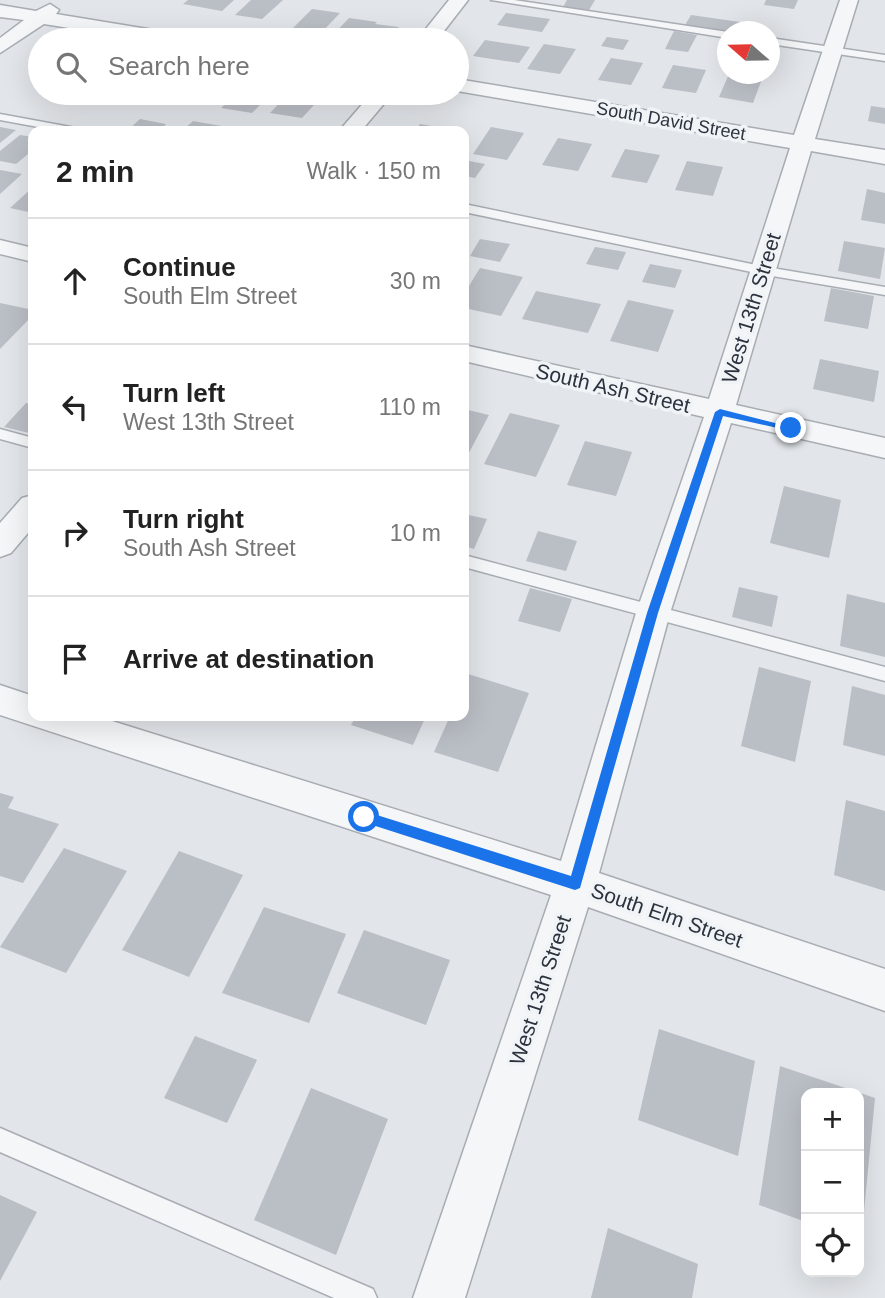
<!DOCTYPE html>
<html lang="en">
<head>
<meta charset="utf-8">
<style>
  body { margin:0; font-family:Arial,sans-serif; background:#f2f2f2; color:#222 }
  .controls { position:absolute; right:21px; bottom:21px; display:grid; overflow:hidden; border-radius:14px; box-shadow:0 7px 28px #0002 }
  .controls button { width:63px; height:63px; display:grid; place-items:center; padding:0; border:0; border-bottom:2px solid #e0e0e0; background:#fff; color:#222; font:35px sans-serif }
  .compass { position:absolute; left:717px; top:21px; width:63px; height:63px; border-radius:50%; background:#fff; box-shadow:0 7px 28px #0002; rotate:290deg }
  .stop { position:absolute; width:21px; height:21px; margin:-16px; border:5px solid #1a73e8; border-radius:50%; background:#fff }
  .stop.end { background:#1a73e8; border-color:#fff; box-shadow:0 2px 7px #0008 }
  .list { margin:0; padding:0; list-style:none }
  h2 { display:flex; justify-content:space-between; align-items:center; height:91px; margin:0; padding:0 28px; font-size:30px }
  h2 small { font-size:23px; font-weight:400; color:#767676 }
  .list li { display:grid; grid-template-columns:46px 1fr auto; gap:21px; align-items:center; box-sizing:border-box; height:126px; padding:0 28px; border-top:2px solid #e0e0e0 }
  .list b { display:block; font-size:26px; white-space:nowrap }
  .list p { margin:0; font-size:23px; white-space:nowrap; color:#767676 }
  .list em { font-size:23px; font-style:normal; color:#767676 }
  .icon { flex:none; width:38px; height:38px; fill:none; stroke:currentColor; stroke-width:2; stroke-linecap:round; stroke-linejoin:round }
  .map { position:relative; flex:none; width:885px; height:1298px; overflow:hidden }
  .search { position:absolute; background:#fff; box-shadow:0 7px 28px #0002; left:28px; top:28px; width:441px; height:77px; display:flex; align-items:center; gap:18px; box-sizing:border-box; padding:0 24px; border-radius:38px; color:#767676; font-size:26px }
  .panel { position:absolute; background:#fff; box-shadow:0 7px 28px #0002; left:28px; top:126px; width:441px; height:595px; border-radius:14px }
  .map>svg:first-child { display:block }
  .building { fill:#babec5 }
  .lines { fill:none; stroke-linecap:round; stroke-linejoin:round }
  .lane-casing { stroke:#a8acb3; stroke-width:3 }
  .street-casing { stroke:#a8acb3; stroke-width:3 }
  .lane { fill:#f4f6f8; fill-rule:evenodd }
  .street { fill:#f4f6f8; fill-rule:evenodd }
  .route { fill:#1a73e8 }
  .labels { text-anchor:middle; dominant-baseline:central; stroke-width:7; stroke-linejoin:round; paint-order:stroke }
  .far-street-label { font-size:18px; fill:#2c333f; stroke:#f1f4f7 }
  .street-label { font-size:21px; fill:#2c333f; stroke:#f1f4f7 }
</style>
</head>
<body>
<div class="map">
<svg width="885" height="1298" viewBox="0 0 885 1298">
  <rect width="100%" height="100%" fill="#e2e5e9"/>
  <path class="building" d="M188,0H234L222,11L183,4Z
    M251,0H283L262,19L235,15Z
    M567,0H595L589,10L563,7Z
    M766,0H798L794,9L764,5Z
    M312,9L340,13L321,33L292,29Z
    M506,13L550,19L542,32L497,25Z
    M691,15L740,22L736,32L685,25Z
    M349,18L377,22L375,24L399,27L388,40L330,38Z
    M674,31L697,35L688,52L665,49Z
    M607,37L629,40L623,50L601,46Z
    M485,40L530,47L519,63L473,56Z
    M544,44L576,49L560,74L527,69Z
    M611,58L643,63L631,85L598,80Z
    M673,65L706,70L696,93L662,88Z
    M729,74L762,79L753,103L719,97Z
    M164,93H200L190,102L159,97Z
    M207,93H272L252,113L221,108L228,101L203,97Z
    M289,93H317L324,94L302,118L270,113Z
    M871,106L885,108V124L868,121Z
    M140,119L166,124L159,131H127Z
    M193,121L227,127L222,131H182Z
    M420,124L455,130V131H415Z
    M0,127L16,130L0,143Z
    M491,127L524,133L507,160L473,154Z
    M20,135L33,137V150L16,164L0,161V151Z
    M558,138L592,144L578,171L542,165Z
    M625,149L660,155L647,183L611,177Z
    M464,160L485,164L475,178L464,176Z
    M687,161L723,167L713,196L675,190Z
    M0,170L22,174L0,194Z
    M33,187V213L10,208Z
    M867,189L885,193V224L861,220Z
    M480,239L510,244L500,262L470,256Z
    M844,241L885,248L880,279L838,271Z
    M595,247L626,252L618,270L586,264Z
    M650,264L682,270L675,288L642,282Z
    M480,268L523,277L501,316L464,308V294Z
    M831,288L874,296L868,329L824,321Z
    M536,291L601,304L588,333L522,319Z
    M628,300L674,310L658,352L610,341Z
    M0,303L33,310V315L0,349Z
    M820,359L879,371L874,402L813,389Z
    M26,403L33,405V434L4,427Z
    M464,409L489,415L464,462Z
    M510,413L560,425L536,477L484,464Z
    M585,441L632,452L616,496L567,485Z
    M784,486L841,500L829,558L770,543Z
    M464,514L487,519L474,549L464,546Z
    M538,531L577,541L566,571L526,561Z
    M739,587L778,596L772,627L732,617Z
    M530,588L572,599L560,632L518,621Z
    M847,594L885,603V657L840,646Z
    M759,667L811,681L795,762L741,746Z
    M468,674L529,693L498,772L434,752L450,716H464V684Z
    M852,686L885,695V756L843,745Z
    M356,716H426L413,745L351,725Z
    M0,793L14,797L8,808L59,824L23,883L0,876Z
    M846,800L885,811V891L834,875Z
    M64,848L127,871L66,973L0,947Z
    M179,851L243,875L189,977L122,950Z
    M264,907L346,934L309,1023L222,993Z
    M364,930L450,960L426,1025L337,993Z
    M659,1029L755,1061L738,1156L638,1120Z
    M195,1036L257,1060L227,1123L164,1098Z
    M780,1066L875,1098L861,1242L859,1241V1093H806V1222L759,1205Z
    M311,1088L388,1119L336,1255L254,1220Z
    M0,1195L37,1212L0,1281Z
    M608,1228L698,1264L692,1298H591Z"/>
  <g class="lines">
    <defs>
      <path id="lane" d="M491,0H514L728,32V38Z
        M770,38L885,55V61L770,44Z
        M0,114L76,128L81,131H60L0,120Z
        M464,204L761,266L885,287V295L761,274L464,212Z
        M0,429L33,438V448L0,439Z
        M464,555L885,667V681L464,567Z
        M0,1128L373,1289L377,1298H334L0,1152Z"/>
      <path id="street" d="M449,0H468L437,40H417Z
        M840,0H858L815,139L885,150V164L811,151L736,405L885,438V458L731,423L670,613L599,873L885,969V1011L588,907L465,1298H413L551,895L0,715V685L33,696V716H96L561,861L636,613L704,417L464,361V345L709,399L790,148L457,91V79L794,135Z
        M50,4L59,10L56,14L178,34L188,40H144L44,24L0,53V38L24,20L0,17V5L36,11Z
        M372,93H393L361,131H339Z
        M0,240L33,248V262L0,254Z
        M33,495V527L11,553L0,557V523L22,498Z"/>
    </defs>
    <use href="#lane" class="lane-casing"/>
    <use href="#street" class="street-casing"/>
    <use href="#lane" class="lane"/>
    <use href="#street" class="street"/>
  </g>
  <path class="route" d="M720,409L795,428L791,431L723,416L658,613L580,888L575,890L360,821V813L364,811L571,876L647,613L715,412Z"/>
  <g class="labels">
    <g class="far-street-label">
      <text transform="translate(671 121) rotate(10)">South David Street</text>
    </g>
    <g class="street-label">
      <text transform="translate(751 308) rotate(-73)">West 13th Street</text>
      <text transform="translate(613 388) rotate(13)">South Ash Street</text>
      <text transform="translate(667 915) rotate(19)">South Elm Street</text>
      <text transform="translate(540 990) rotate(-72)">West 13th Street</text>
    </g>
  </g>
</svg>
<div class="controls">
<button>+</button>
<button>−</button>
<button><svg class="icon" aria-label="locate" viewBox="0 0 24 24"><circle cx="12" cy="12" r="6"/><path d="M12 2v4M12 18v4M2 12h4M18 12h4"/></svg></button>
</div>
<svg class="compass" viewBox="-18 -18 36 36"><path d="M0-13l5 13h-10z" fill="#e53935"/><path d="M0 13l5-13h-10z" fill="#767676"/></svg>
<div class="stop" style="left:364px;top:817px"></div>
<div class="stop end" style="left:791px;top:428px"></div>
<div class="search"><svg class="icon" aria-label="search" viewBox="0 0 24 24"><circle cx="10" cy="10" r="6"/><path d="M15 15l6 6"/></svg>Search here</div>
<section class="panel">
<h2>2 min<small>Walk · 150 m</small></h2>
<ul class="list">
<li><svg class="icon" aria-label="ahead" viewBox="0 0 24 24"><path d="M12 20V5M6 11l6-6 6 6"/></svg><div><b>Continue</b><p>South Elm Street</p></div><em>30 m</em></li>
<li><svg class="icon" aria-label="left" viewBox="0 0 24 24"><path d="M17 20v-9H6M10 6l-5 5 5 5"/></svg><div><b>Turn left</b><p>West 13th Street</p></div><em>110 m</em></li>
<li><svg class="icon" aria-label="right" viewBox="0 0 24 24"><path d="M7 20v-9h11M14 6l5 5-5 5"/></svg><div><b>Turn right</b><p>South Ash Street</p></div><em>10 m</em></li>
<li><svg class="icon" aria-label="arrive" viewBox="0 0 24 24"><path d="M6 21V4h12l-3 4 3 4H6"/></svg><div><b>Arrive at destination</b></div></li>
</ul>
</section>
</div>
</body>
</html>
